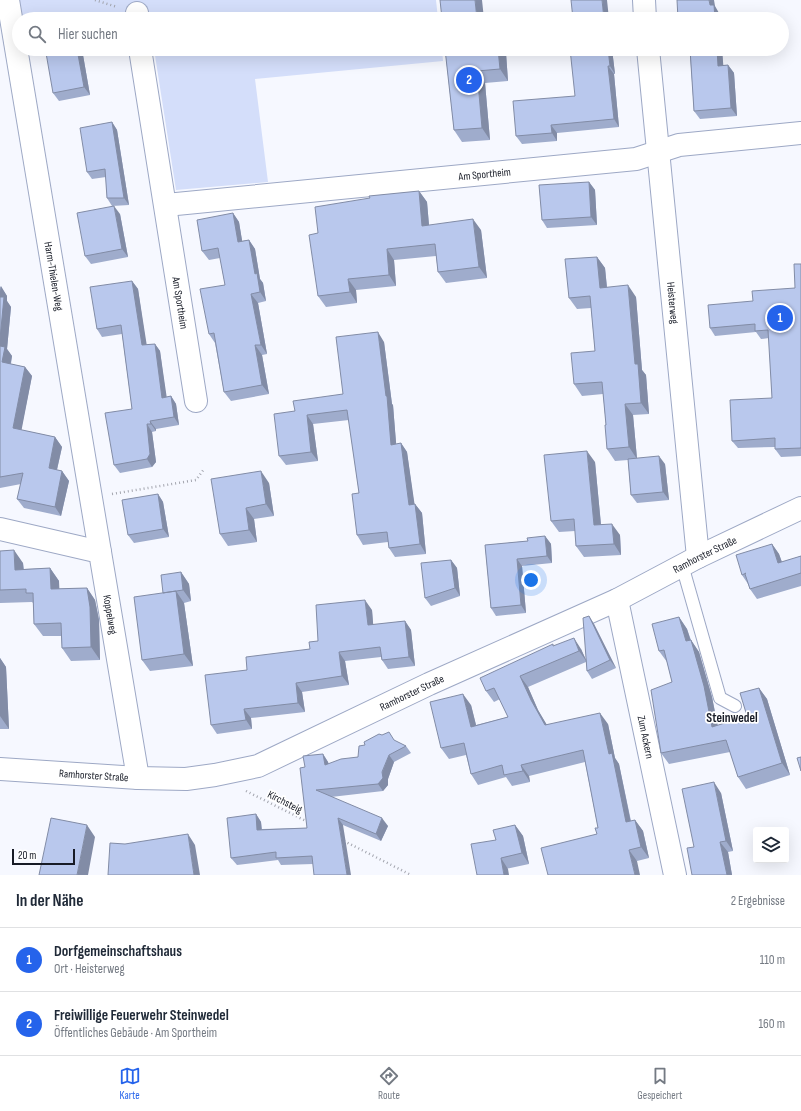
<!DOCTYPE html>
<html lang="de">
<head>
<meta charset="utf-8">
<style>
  body { margin:0; font-family:"Sofia Sans Condensed",sans-serif; background:#f2f2f3; color:#1f2937 }
  .controls { position:absolute; right:12px; bottom:12px; display:grid; overflow:hidden; border-radius:4px; box-shadow:0 4px 16px #0002 }
  .controls button { width:36px; height:36px; display:grid; place-items:center; padding:0; border:0; border-bottom:1px solid #e0e1e3; background:#fff; color:#1f2937; font:20px sans-serif }
  .scale { position:absolute; left:12px; bottom:10px; width:63px; box-sizing:border-box; padding-left:4px; border:2px solid #171b26; border-top:0; font-size:11px; line-height:14px; white-space:nowrap; color:#171b26; -webkit-text-stroke:3px #fff; paint-order:stroke }
  .you { position:absolute; left:531px; top:580px; width:14px; height:14px; margin:-10px; border:3px solid #fff; border-radius:50%; background:#1a73e8; box-shadow:0 0 0 6px #1a73e833 }
  .badge { display:grid; place-items:center; width:26px; height:26px; border-radius:50%; background:#2563eb; color:#fff; font-size:13px; font-weight:700 }
  .pin { position:absolute; translate:-50% -50%; border:2px solid #fff; box-shadow:0 1px 4px #0006 }
  .list { margin:0; padding:0; list-style:none }
  h2 { display:flex; justify-content:space-between; align-items:center; height:52px; margin:0; padding:0 16px; font-size:17px }
  h2 small { font-size:13px; font-weight:400; color:#747a83 }
  .list li { display:grid; grid-template-columns:26px 1fr auto; gap:12px; align-items:center; box-sizing:border-box; height:64px; padding:0 16px; border-top:1px solid #e0e1e3 }
  .list b { display:block; font-size:15px; white-space:nowrap }
  .list p { margin:0; font-size:13px; white-space:nowrap; color:#747a83 }
  .list em { font-size:13px; font-style:normal; color:#747a83 }
  .icon { flex:none; width:22px; height:22px; fill:none; stroke:currentColor; stroke-width:2; stroke-linecap:round; stroke-linejoin:round }
  .map { position:relative; flex:none; width:801px; height:875px; overflow:hidden }
  .search { position:absolute; background:#fff; box-shadow:0 4px 16px #0002; left:12px; right:12px; top:12px; height:44px; display:flex; align-items:center; gap:10px; box-sizing:border-box; padding:0 14px; border-radius:22px; color:#747a83; font-size:15px }
  .sheet { height:180px; background:#fff }
  nav { display:flex; justify-content:space-around; align-items:center; box-sizing:border-box; height:56px; border-top:1px solid #e0e1e3; background:#fff; font-size:11px; color:#747a83 }
  nav a { display:grid; justify-items:center; gap:2px }
  nav .on { color:#2563eb }
  .map>svg:first-child { display:block }
  .green { fill:#d4defa }
  .lines { fill:none; stroke-linecap:round; stroke-linejoin:round }
  .service-casing { stroke:#9da8c5; stroke-width:14 }
  .minor-casing { stroke:#9da8c5; stroke-width:24 }
  .path { stroke:#a3a5ae; stroke-width:2.5; stroke-dasharray:1 3; stroke-linecap:butt }
  .service { stroke:#fff; stroke-width:12 }
  .minor { stroke:#fff; stroke-width:22 }
  .wall { fill:#9faccc }
  .shaded-wall { fill:#828ca6 }
  .building { fill:#b9c8ed; stroke:#828ca6 }
  .labels { text-anchor:middle; dominant-baseline:central; stroke-width:3.5; stroke-linejoin:round; paint-order:stroke }
  .street-label { font-size:11px; fill:#171b26; stroke:#fff }
  .quarter-label { font-size:13px; font-weight:bold; fill:#171b26; stroke:#fff }
</style>
</head>
<body>
<div class="map">
<svg width="801" height="875" viewBox="0 0 801 875">
  <rect width="100%" height="100%" fill="#f6f8ff"/>
  <path class="green" d="M15,0H436L438,19H19Z
    M154,49H442L443,61L255,79L268,182L176,190Z"/>
  <g class="lines">
    <defs>
      <path id="service" d="M682,565L720,698L735,706"/>
      <g id="minor">
        <path id="s1" d="M8,0L100,552"/>
        <path d="M644,0L645,19"/>
        <path d="M137,13V19"/>
        <path id="s2" d="M140,49L196,401"/>
        <path id="s3" d="M648,49L698,557"/>
        <path id="s4" d="M166,205L636,159L679,145L801,133"/>
        <path id="s5" d="M0,529L100,552L138,778"/>
        <path id="s6" d="M617,600L675,875"/>
        <path id="s7" d="M0,769L138,778L186,779L215,775L258,766L429,684L617,600L698,557L801,508"/>
      </g>
    </defs>
    <use href="#service" class="service-casing"/>
    <use href="#minor" class="minor-casing"/>
    <path class="path" d="M95,0L117,7
      M112,494L196,480L204,469
      M246,791L308,822
      M344,841L411,875"/>
    <use href="#service" class="service"/>
    <use href="#minor" class="minor"/>
  </g>
  <path class="wall" d="M66,49H78L83,55L90,95L59,101L53,93Z
    M445,49H503L506,53L508,81L485,83L490,140L462,142L454,130Z
    M612,49L615,74H614L619,127L557,133V141L522,144L516,136L575,96Z
    M682,49H722L723,65H728L734,73L737,116L700,119L694,111L690,54L686,55Z
    M112,122L117,130L129,205L112,206L107,198L106,177L92,179L87,172Z
    M589,182L595,190L597,225L547,228L542,220Z
    M419,191L427,202L429,225L481,230L487,278L446,283L438,272L436,256L394,260L396,286L356,290L357,303L326,307L318,296V233Z
    M233,213L239,222L242,241L249,240L255,249L260,279L263,283L266,301L258,303L267,354L262,355L269,394L231,401L224,392L215,343L209,334L225,285L220,258L209,260L202,251Z
    M120,214L128,257L91,264L85,256Z
    M597,257L605,268L607,287L636,297L642,370L646,375L649,414L633,415L637,458L665,464L669,500L637,503L631,495L628,460L615,461L607,449L606,425L603,394L582,396L574,384L595,351L591,308L577,309L569,298Z
    M801,264V456L781,457L775,449V447L738,448L732,441L772,398L769,338L761,339L756,332L715,336L710,328L753,301L795,288Z
    M132,281L138,289L146,345L155,344L160,351L166,397L171,396L176,404L179,425L156,429V431L152,432L156,462L152,467L120,473L114,465L132,409L122,334L102,337L97,329Z
    M0,286L7,296V301L11,307L7,349L12,356L11,364L25,367L32,376L21,430L55,437L62,447L57,470L62,471L69,481L61,516L24,508L17,499L21,484L0,488Z
    M384,342L392,404L393,405L396,444L401,443L407,452L414,504H415L422,513L426,554L395,557L389,548L388,542L363,545L357,535L359,493L349,420L313,424L318,461L286,465L279,456L295,411L343,394Z
    M595,462L601,524L620,535L621,555L584,557L576,546L575,531L559,532L551,521Z
    M269,483L274,516L254,519L257,542L228,546L220,534Z
    M158,494L163,502L169,537L134,543L128,535Z
    M545,536L551,544L552,563L522,566L526,613L496,616L491,608L485,545L528,541Z
    M772,544L779,554L782,562L801,556V586L757,599L750,589L748,584L742,575Z
    M0,551L23,563L24,569L50,568L59,581V589L87,588L95,600L99,620L100,660L71,661L62,648L61,636H43L34,624L33,603L32,602L0,603Z
    M451,560L457,568L460,596L431,606L425,598Z
    M181,572L189,584L191,601L184,603L193,666L150,671L142,660L164,593Z
    M372,610L373,625L405,621L411,630L415,666L388,669L382,660L381,657L345,661L349,685L302,692L305,712L251,718L252,729L217,734L211,725L247,670L310,649L318,641Z
    M589,616L594,624L616,668L592,679L587,671L586,662L528,687L538,710L546,724H608L615,758L619,764L631,821L635,820L643,831L649,858L637,861L597,834L598,828L585,762L529,776L530,782L512,786L506,777L478,785L471,774L466,755L449,759L441,748L471,705L476,725L508,717L500,699L494,702L486,691L554,646L581,649L586,660Z
    M679,617L687,629L691,640L699,652L712,697L718,726L747,716L759,688L767,699L790,775L746,789L738,777L730,752L669,764L661,753L672,682L667,662L659,651Z
    M0,658L6,667L9,729H0Z
    M395,741L406,746L411,753L394,762L388,779V785L383,791L331,797L388,826L381,841L343,825L313,864L281,865L278,860L237,865L231,858L256,814L261,822L262,829L307,828L305,767L323,754L328,762L329,764L358,757L365,745Z
    M721,793L733,851L728,852L732,875H692L694,847Z
    M515,825L523,836L529,864L477,875L496,840Z"/>
  <path class="shaded-wall" d="M475,0H482L484,19H477Z
    M602,0H607L609,19H604Z
    M709,0H714L715,6L719,13L720,19H715L710,5Z
    M77,49H78L83,55L90,95L84,87Z
    M498,49H503L506,53L508,81L500,69Z
    M608,49H612L615,74L610,66Z
    M717,49H722L724,74L718,66Z
    M728,65L734,73L737,116L731,108Z
    M608,66L614,74L619,127L614,119Z
    M477,71L485,83L490,140L482,128Z
    M112,122L117,130L129,205L124,198Z
    M551,125L557,133V141L552,133Z
    M589,182L595,190L597,225L591,217Z
    M419,191L427,202L430,237L422,226Z
    M114,206L120,214L128,257L122,249Z
    M233,213L239,222L244,252L238,242Z
    M473,219L481,230L487,278L479,267Z
    M249,240L255,249L260,279L263,283L266,301L260,292L255,274Z
    M387,249L394,260L396,286L389,275Z
    M597,257L605,268L608,299L600,288Z
    M348,279L356,290L357,303L350,292Z
    M132,281L138,289L148,353L142,345Z
    M628,285L636,297L642,370L646,375L649,414L641,403L635,364Z
    M1,286L7,296V301L11,307L7,349L12,356L9,372L2,362L0,347V291Z
    M251,294L258,303L267,354L261,345Z
    M378,332L384,342L392,404L393,405L397,454L391,445Z
    M155,344L160,351L168,406L162,398Z
    M255,345L262,355L269,394L262,385Z
    M25,367L32,376L20,438L13,428Z
    M171,396L176,404L179,425L174,417Z
    M625,404L633,415L637,459L629,447Z
    M307,415L313,424L318,461L311,452Z
    M150,421L156,429V431L151,424Z
    M147,424L152,432L156,462L152,467L147,459Z
    M55,437L62,447L55,478L49,468Z
    M401,443L407,452L416,514L409,505Z
    M587,451L595,462L602,536L594,525Z
    M659,456L665,464L669,500L663,492Z
    M62,471L69,481L61,516L55,507Z
    M261,471L269,483L274,516L266,504Z
    M158,494L163,502L169,537L163,529Z
    M415,504L422,513L426,554L420,544Z
    M246,508L254,519L257,542L249,530Z
    M612,524L620,535L621,555L614,544Z
    M545,536L551,544L552,563L547,556Z
    M772,544L779,554L786,574L778,563Z
    M14,550L23,563L24,582L15,570Z
    M517,559L522,566L526,613L521,605Z
    M451,560L457,568L460,596L455,588Z
    M50,568L59,581L60,602L51,589Z
    M181,572L189,584L191,601L183,590Z
    M87,588L95,600L99,620L100,660L91,647Z
    M176,591L184,603L193,666L184,654Z
    M365,600L372,610L374,634L368,625Z
    M589,616L594,624L616,668L610,660Z
    M679,617L687,629L692,645L691,640L699,652L712,697L720,739L712,727Z
    M405,621L411,630L415,666L409,657Z
    M574,638L581,649L587,662L579,651Z
    M339,652L345,661L349,685L342,676Z
    M0,658L6,667L9,729L0,716Z
    M520,676L528,687L538,710L553,735L545,725L531,700Z
    M296,683L302,692L305,712L298,703Z
    M759,688L767,699L790,775L782,763Z
    M463,694L471,705L479,737L471,727Z
    M244,709L251,718L252,729L246,720Z
    M600,713L608,724L615,758L619,764L633,833L626,822L609,754Z
    M323,754L328,762L330,773L325,765Z
    M389,755L394,762L388,779V785L383,791L378,784Z
    M521,765L529,776L530,782L523,771Z
    M714,782L721,793L733,851L726,841Z
    M256,814L261,822L262,837L257,830Z
    M338,818L343,825L351,875H347Z
    M382,818L388,826L381,841L376,834Z
    M635,820L643,831L649,858L641,847Z
    M87,825L95,837L88,875H77Z
    M515,825L523,836L529,864L522,853Z
    M188,834L195,845L200,875H194Z
    M720,842L728,852L732,875H727Z
    M629,850L637,861L640,875H635Z
    M501,858L508,869L509,875H504Z"/>
  <path class="building" d="M440,0H475L477,19H442Z
    M571,0H602L604,19H573Z
    M677,0H709L710,5H714L715,19H678Z
    M66,49H77L84,87L53,93L46,53Z
    M445,49H498L500,69L477,71L482,128L454,130Z
    M570,49H608L610,66H608L614,119L551,125L552,133L516,136L513,101L575,96Z
    M690,49H717L718,66L728,65L731,108L694,111Z
    M112,122L124,198H107L105,169L87,172L80,128Z
    M589,182L591,217L542,220L539,185Z
    M419,191L422,226L473,219L479,267L438,272L435,244L387,249L389,275L348,279L350,292L318,296L309,235L318,233L315,207L370,198L369,196Z
    M114,206L122,249L85,256L77,213Z
    M233,213L238,242L249,240L255,274L257,273L260,292L251,294L261,345H255L262,385L224,392L214,333L209,334L200,289L225,285L218,248L202,251L197,220Z
    M597,257L600,288L628,285L635,364H638L641,403L625,404L629,447L607,449L605,425H606L602,382L574,384L571,353L595,351L590,296L569,298L565,259Z
    M794,264H801V448L775,449V438L732,441L730,400L772,398L768,330L755,331V324L710,328L708,305L753,301L752,291L795,288Z
    M132,281L142,345L155,344L162,398L171,396L174,417L150,421L151,424H147L150,454L147,459L114,465L105,413L132,409L121,325L97,329L90,287Z
    M0,297H4L0,339Z
    M378,332L386,396H387L391,445L401,443L409,505L415,504L420,544L389,548L387,532L357,535L352,494L359,493L347,410L307,415L311,452L279,456L274,414L295,411L293,401L343,394L336,337Z
    M0,346L5,347L2,362L25,367L13,428L55,437L49,468L62,471L55,507L17,499L23,473L0,477Z
    M587,451L594,525L612,524L614,544L576,546L574,519L551,521L544,455Z
    M659,456L663,492L631,495L628,459Z
    M261,471L266,504L246,508L249,530L220,534L211,479Z
    M158,494L163,529L128,535L122,500Z
    M545,536L547,556L517,559L521,605L491,608L485,545L528,541L527,538Z
    M772,544L778,563L801,556V573L750,589L745,574L746,573L742,575L736,555Z
    M14,550L15,570L50,568L51,589L87,588L90,607L91,647L62,648L61,623L34,624L33,593H26V589L0,590V551Z
    M451,560L455,588L425,598L421,563Z
    M181,572L183,590L163,593L161,575Z
    M176,591L184,654L142,660L134,597Z
    M365,600L368,625L405,621L409,657L382,660L380,647L339,652L342,676L296,683L298,703L244,709L246,720L211,725L205,675L247,670L246,657L310,649L309,642L318,641L316,605Z
    M589,616L610,660L587,671L583,618Z
    M679,617L686,641L691,640L704,686L712,727L747,716L740,693L759,688L782,763L738,777L726,740L661,753L651,690L672,682L664,650L659,651L652,624Z
    M574,638L579,651L520,676L531,700L545,725L600,713L609,754L612,753L626,822L635,820L641,847L629,850L635,875H548L541,848L597,834L595,828H598L583,750L521,765L523,771L504,775L502,765L471,774L464,743L441,748L430,702L463,694L471,727L508,717L494,688L486,691L480,678L553,644V646Z
    M389,732L394,740L406,746L389,755L382,772L383,778L378,784L316,790L382,818L376,834L338,818L347,875H314L312,856L276,858V852L231,858L227,818L256,814L257,830L307,828L300,768L305,767L303,756L323,754L325,765L341,759L358,757L359,746L365,745L364,742L379,734L382,735Z
    M801,757V771L797,758Z
    M714,782L726,841L720,842L727,875H692L687,848L694,847L682,789Z
    M51,818L87,825L77,875H39Z
    M515,825L522,853L501,858L504,875H477L471,844L496,840L493,830Z
    M188,834L194,875H108L110,843L125,844Z"/>
  <g class="labels">
    <g class="street-label">
      <text stroke="none"><textPath href="#s4" startOffset="320">Am Sportheim</textPath></text>
      <text stroke="none"><textPath href="#s1" startOffset="280">Harm-Thielen-Weg</textPath></text>
      <text stroke="none"><textPath href="#s2" startOffset="257">Am Sportheim</textPath></text>
      <text stroke="none"><textPath href="#s3" startOffset="255">Heisterweg</textPath></text>
      <text stroke="none"><textPath href="#s7" startOffset="754">Ramhorster Straße</textPath></text>
      <text stroke="none"><textPath href="#s5" startOffset="166">Koppelweg</textPath></text>
      <text stroke="none"><textPath href="#s7" startOffset="430">Ramhorster Straße</textPath></text>
      <text stroke="none"><textPath href="#s6" startOffset="140">Zum Ackern</textPath></text>
      <text stroke="none"><textPath href="#s7" startOffset="94">Ramhorster Straße</textPath></text>
      <text transform="translate(285 802) rotate(27)">Kirchsteig</text>
    </g>
    <g class="quarter-label">
      <text x="732" y="718">Steinwedel</text>
    </g>
  </g>
</svg>
<div class="controls">
<button><svg class="icon" aria-label="layers" viewBox="0 0 24 24"><path d="M12 4l9 5-9 5-9-5zM3 14l9 5 9-5"/></svg></button>
</div>
<div class="scale">20 m</div>
<div class="you"></div>
<div class="pin badge" style="left:780px;top:318px">1</div>
<div class="pin badge" style="left:469px;top:80px">2</div>
<div class="search"><svg class="icon" aria-label="search" viewBox="0 0 24 24"><circle cx="10" cy="10" r="6"/><path d="M15 15l6 6"/></svg>Hier suchen</div>
</div>
<section class="sheet">
<h2>In der Nähe<small>2 Ergebnisse</small></h2>
<ul class="list">
<li><span class="badge">1</span><div><b>Dorfgemeinschaftshaus</b><p>Ort · Heisterweg</p></div><em>110 m</em></li>
<li><span class="badge">2</span><div><b>Freiwillige Feuerwehr Steinwedel</b><p>Öffentliches Gebäude · Am Sportheim</p></div><em>160 m</em></li>
</ul>
</section>
<nav>
<a class="on"><svg class="icon" aria-label="map" viewBox="0 0 24 24"><path d="M3 6l6-2 6 2 6-2v14l-6 2-6-2-6 2zM9 4v14M15 6v14"/></svg>Karte</a>
<a><svg class="icon" aria-label="directions" viewBox="0 0 24 24"><path d="M12 3l9 9-9 9-9-9zM9 14v-3h6M13 9l2 2-2 2"/></svg>Route</a>
<a><svg class="icon" aria-label="saved" viewBox="0 0 24 24"><path d="M7 4h10v16l-5-4-5 4z"/></svg>Gespeichert</a>
</nav>
</body>
</html>
